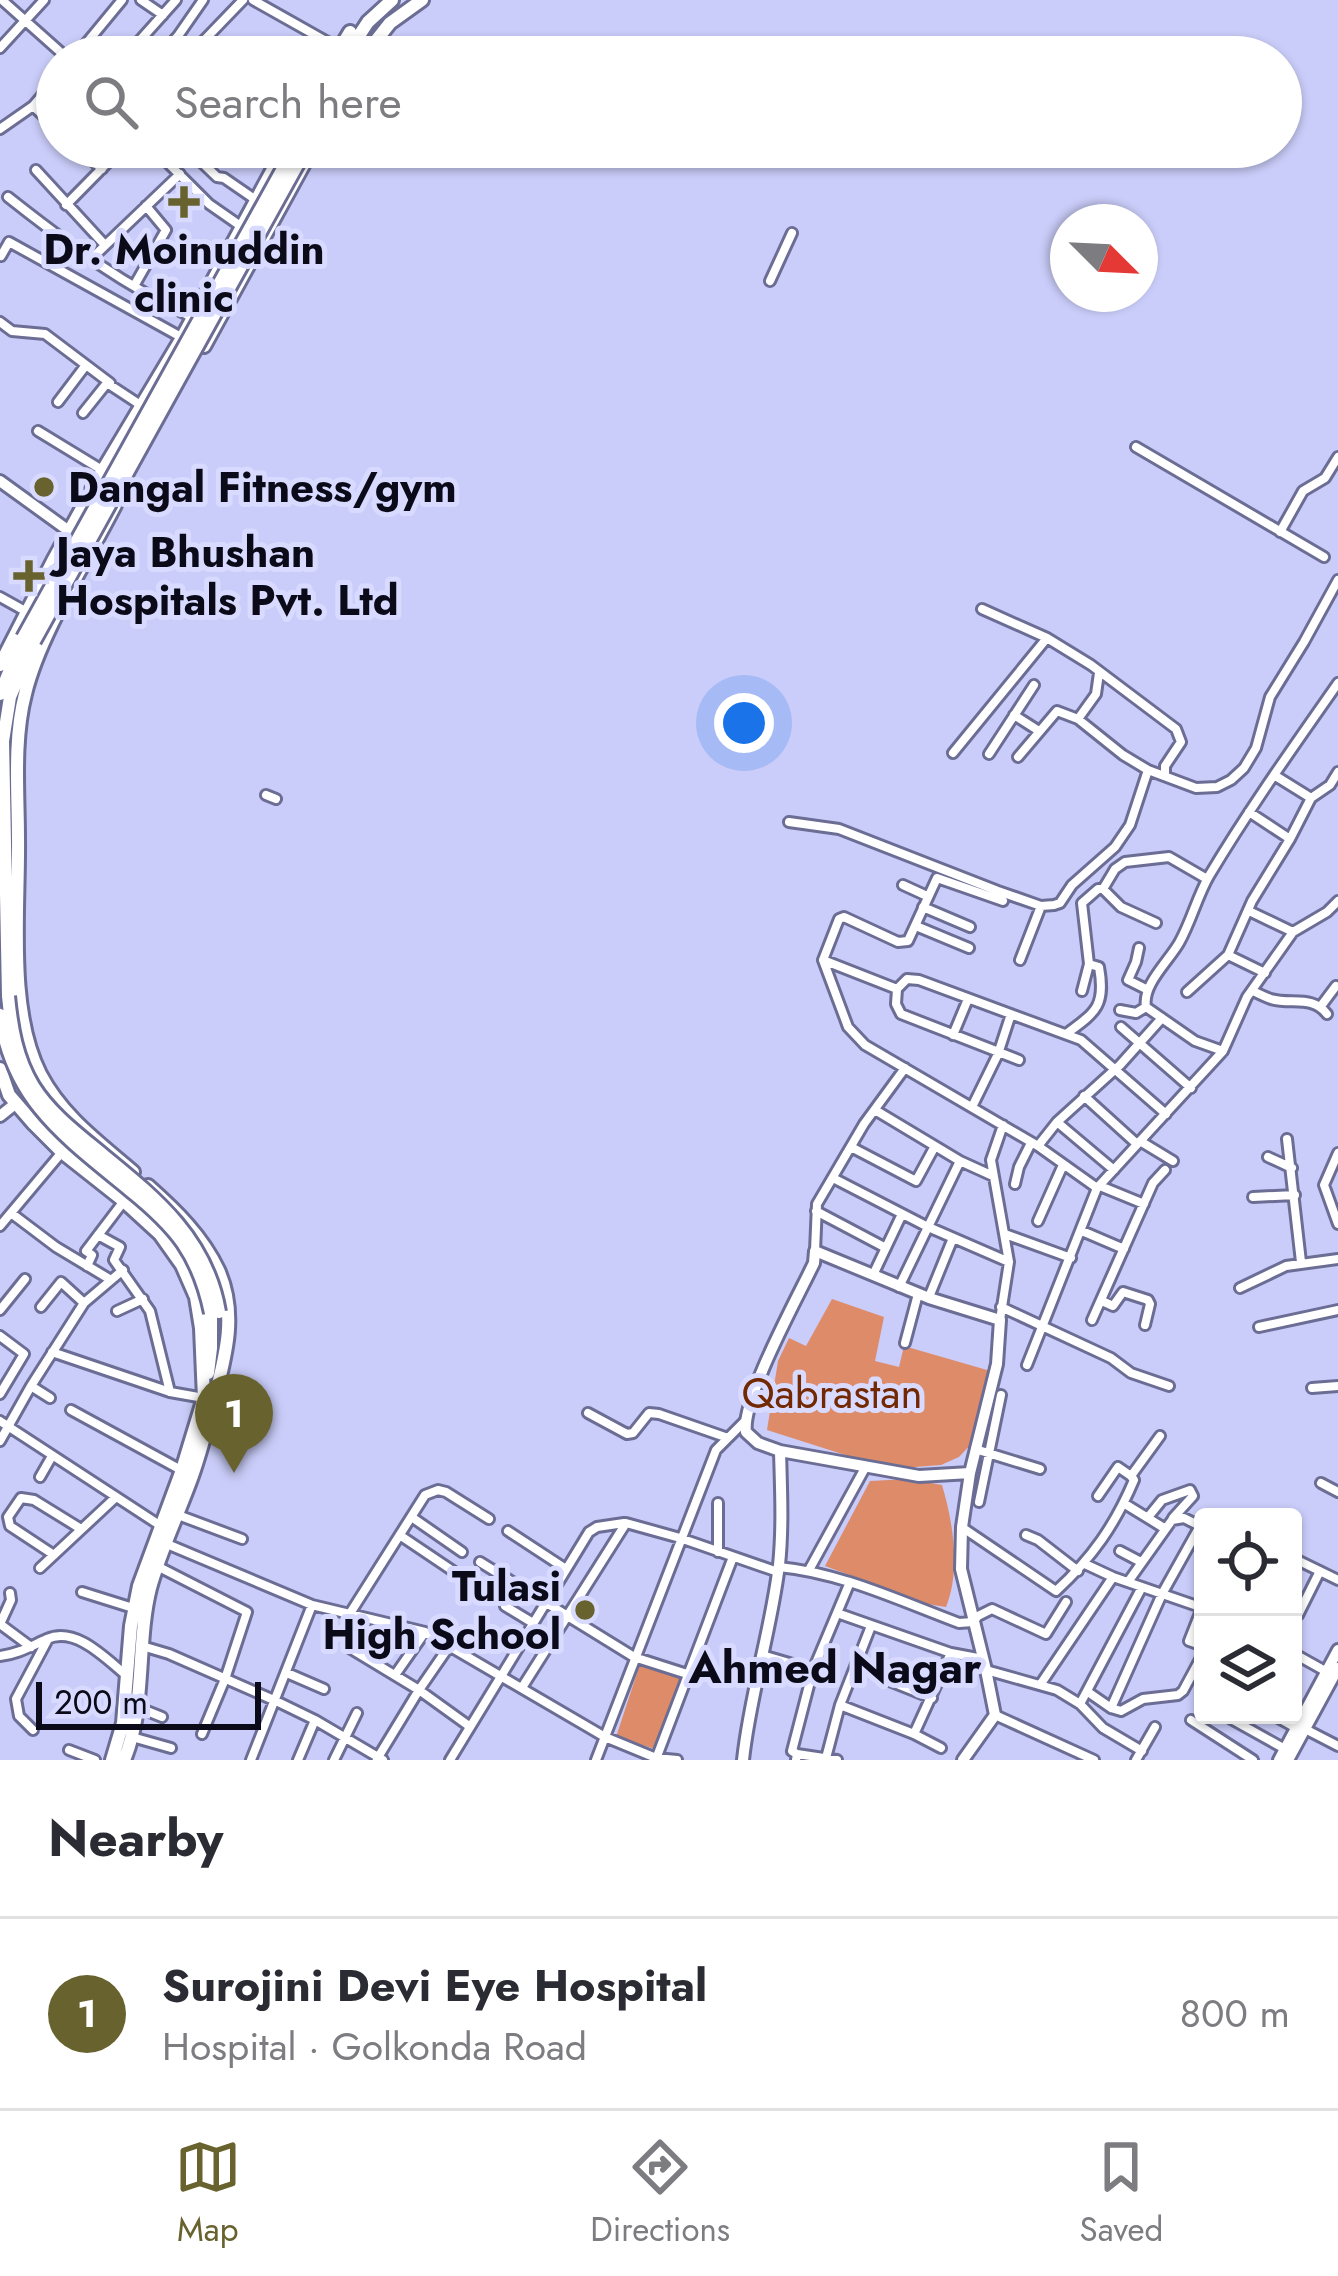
<!DOCTYPE html>
<html lang="en">
<head>
<meta charset="utf-8">
<style>
  body { margin:0; font-family:Jost,sans-serif; background:#f7f7f7; color:#2b2b33 }
  .controls { position:absolute; right:36px; bottom:36px; display:grid; overflow:hidden; border-radius:12px; box-shadow:0 3px 9px #0004 }
  .controls button { width:108px; height:108px; display:grid; place-items:center; padding:0; border:0; border-bottom:3px solid #e1e1e2; background:#fff; color:#2b2b33; font:60px sans-serif }
  .compass { position:absolute; left:1050px; top:204px; width:108px; height:108px; border-radius:50%; background:#fff; box-shadow:0 3px 9px #0004; rotate:114deg }
  .scale { position:absolute; left:36px; bottom:30px; width:225px; box-sizing:border-box; padding-left:12px; border:6px solid #0a0a19; border-top:0; font-size:33px; line-height:42px; white-space:nowrap; color:#0a0a19; -webkit-text-stroke:9px #d8dbff; paint-order:stroke }
  .you { position:absolute; left:744px; top:723px; width:42px; height:42px; margin:-30px; border:9px solid #fff; border-radius:50%; background:#1a73e8; box-shadow:0 0 0 18px #1a73e833 }
  .badge { display:grid; place-items:center; width:78px; height:78px; border-radius:50%; background:#68622e; color:#fff; font-size:39px; font-weight:700 }
  .pin { position:absolute; translate:-50% -99px; filter:drop-shadow(0 3px 6px #0008) }
  .pin::after { content:''; position:absolute; top:63px; width:42px; height:36px; background:inherit; clip-path:polygon(0 0,100% 0,50% 100%) }
  .list { margin:0; padding:0; list-style:none }
  h2 { display:flex; justify-content:space-between; align-items:center; height:156px; margin:0; padding:0 48px; font-size:51px }
  h2 small { font-size:39px; font-weight:400; color:#7c7c81 }
  .list li { display:grid; grid-template-columns:78px 1fr auto; gap:36px; align-items:center; box-sizing:border-box; height:192px; padding:0 48px; border-top:3px solid #e1e1e2 }
  .list b { display:block; font-size:45px; white-space:nowrap }
  .list p { margin:0; font-size:39px; white-space:nowrap; color:#7c7c81 }
  .list em { font-size:39px; font-style:normal; color:#7c7c81 }
  .icon { flex:none; width:66px; height:66px; fill:none; stroke:currentColor; stroke-width:2; stroke-linecap:round; stroke-linejoin:round }
  .map { position:relative; flex:none; width:1338px; height:1760px; overflow:hidden }
  .search { position:absolute; background:#fff; box-shadow:0 3px 9px #0004; left:36px; right:36px; top:36px; height:132px; display:flex; align-items:center; gap:30px; box-sizing:border-box; padding:0 42px; border-radius:66px; color:#7c7c81; font-size:45px }
  .sheet { height:348px; background:#fff }
  nav { display:flex; justify-content:space-around; align-items:center; box-sizing:border-box; height:168px; border-top:3px solid #e1e1e2; background:#fff; font-size:33px; color:#7c7c81 }
  nav a { display:grid; justify-items:center; gap:6px }
  nav .on { color:#68622e }
  .map>svg:first-child { display:block }
  .green { fill:#de8b6a }
  .lines { fill:none; stroke-linecap:round; stroke-linejoin:round }
  .street-casing { stroke:#6b6d94; stroke-width:14 }
  .secondary-casing { stroke:#6b6d94; stroke-width:16 }
  .highway-casing { stroke:#6b6d94; stroke-width:18 }
  .street { stroke:#fff; stroke-width:8 }
  .secondary { stroke:#fff; stroke-width:10 }
  .highway { stroke:#fff; stroke-width:12 }
  .highway-bridge-casing { stroke:#6b6d94; stroke-width:18; stroke-linecap:butt }
  .highway-bridge { stroke:#fff; stroke-width:12 }
  .poi-dot { fill:#68622e; stroke:#d8dbff; stroke-width:4.5 }
  .labels { text-anchor:middle; dominant-baseline:central; stroke-width:10; stroke-linejoin:round; paint-order:stroke }
  .poi-label { font-size:42px; font-weight:bold; fill:#0a0a19; stroke:#d8dbff; text-anchor:start }
  .park-label { font-size:42px; fill:#722903; stroke:#d8dbff }
  .neighbourhood-label { font-size:45px; font-weight:bold; fill:#0a0a19; stroke:#d8dbff }
</style>
</head>
<body>
<div class="map">
<svg width="1338" height="1760" viewBox="0 0 1338 1760">
  <rect width="100%" height="100%" fill="#cacdf9"/>
  <path class="green" d="M832,1299L884,1317L875,1361L899,1367L904,1346L994,1372L973,1442L959,1457L941,1465L889,1469L767,1430L778,1361L789,1338L806,1346Z
    M908,1479L942,1485C953,1522 961,1570 946,1607L927,1604L825,1566L870,1481Z
    M640,1664L681,1677L655,1749L616,1737Z"/>
  <g class="lines">
    <defs>
      <path id="street" d="M2,0L66,57
        M141,0L163,15
        M253,0L340,49
        M0,48L44,0
        M75,57L122,0
        M125,57L176,0
        M159,57L178,36L203,0
        M188,57L243,0
        M244,57L250,48L267,57
        M33,106L57,128
        M0,129L33,106L57,78
        M78,147L102,169
        M152,147L209,204L242,227
        M189,150L217,177L224,178L256,200
        M36,170L104,244
        M8,197C66,243 126,287 192,317
        M66,205L123,147
        M1,256L9,242L181,337
        M91,259L180,174
        M770,281L792,233
        M134,286L166,230L146,206
        M0,322L12,331L45,334L110,383
        M58,402L86,365
        M83,413L107,383L142,406
        M38,431L102,470
        M1136,447L1324,557
        M1280,532L1303,491L1325,478L1338,457
        M0,597L27,612
        M982,609L1047,638L1091,665L1176,729L1181,742L1165,766V775
        M1014,715L1039,731
        M1078,719L1096,694L1099,673
        M953,753L1047,638
        M989,754L1034,685
        M1018,757L1057,711L1078,719L1123,755L1148,770L1196,788L1217,787L1231,780L1244,768L1256,748L1270,697L1304,642L1338,580
        M1274,775L1311,798
        M266,795L276,799
        M1249,812L1290,839
        M789,822L839,829L998,891L1041,906L1054,905L1060,903L1072,885L1115,847L1130,825L1148,770
        M903,885L927,896
        M1103,889L1121,907L1156,923
        M1003,901L937,878L908,941L898,942L844,917L839,919L823,960L848,1027L865,1045L1038,1146L1097,1188
        M923,907L970,927
        M1249,911L1293,932
        M916,926L969,948
        M1139,948L1136,962L1128,980L1148,990
        M1228,955L1265,973
        M823,960L897,989
        M1020,960L1041,906
        M1082,991L1089,964L1082,903L1098,889H1103L1115,869L1125,862L1169,857L1207,879
        M1253,991C1259,994 1265,997 1271,999C1291,1005 1313,995 1327,1014
        M1187,992L1228,955L1252,901L1290,839L1311,798L1330,785L1338,772
        M1321,1006L1336,986
        M1146,1007C1142,985 1168,962 1179,943C1191,922 1197,897 1209,876C1249,809 1294,746 1338,683
        M1146,1007L1195,1041L1223,1051
        M1120,1010L1136,1013L1146,1007
        M1121,1027L1191,1088
        M1066,1034C1096,1012 1106,1006 1099,967L1089,964
        M953,1035L968,999
        M1019,1060L901,1014L896,1004L897,989L907,979L919,980L1081,1040L1166,1114
        M1084,1096L1137,1144
        M972,1107L998,1054L1011,1014
        M875,1110L960,1161L993,1176
        M1057,1122L1114,1170
        M1287,1139L1301,1262
        M1140,1141L1173,1161
        M1038,1146L1057,1122L1120,1065L1162,1018
        M851,1147L916,1181L935,1146
        M1338,1153L1324,1185L1338,1224
        M1268,1157L1292,1168
        M833,1178L926,1226L1009,1262
        M1015,1184L1019,1167L1031,1143
        M1100,1186L1144,1204
        M1253,1197L1295,1195
        M816,1211L886,1248
        M11,1213L56,1247L111,1280
        M1038,1221L1063,1165
        M0,1226L73,1139
        M1082,1231L1124,1249
        M1005,1234L1071,1258
        M98,1235L120,1247L114,1260L150,1311L170,1392
        M815,1251L817,1204L864,1124L905,1068
        M87,1266L92,1255L86,1251L124,1201
        M873,1275L902,1214
        M899,1287L960,1161
        M1240,1288L1286,1266L1338,1259
        M929,1297L953,1238
        M1102,1301L1113,1306L1123,1292L1148,1300L1150,1304L1145,1325
        M41,1307L61,1282L84,1303
        M1001,1307L1111,1358L1131,1373L1169,1386
        M0,1310L25,1279
        M117,1311L143,1299
        M1000,1320L1009,1262L991,1160L1003,1125
        M1092,1320L1153,1183L1165,1170
        M1259,1327L1338,1310
        M0,1336L24,1354L0,1394
        M905,1343L918,1294
        M52,1352L170,1392L204,1398
        M1027,1365L1097,1188L1223,1051L1247,997L1293,932L1327,912L1338,901
        M31,1386L50,1398
        M1312,1388L1338,1386
        M71,1410L181,1470
        M588,1413L627,1434L633,1433L649,1413L659,1414L728,1438
        M0,1421L161,1526
        M0,1441L31,1386L84,1303L123,1270
        M975,1449L1040,1469
        M40,1477L52,1456
        M1321,1483L1338,1492
        M1098,1496L1118,1467L1131,1476
        M979,1502L1001,1395
        M718,1503V1552
        M1125,1504L1164,1528
        M178,1515L242,1539
        M1149,1516L1162,1500L1190,1490L1193,1496L1173,1518
        M413,1518L462,1552
        M963,1528L1056,1591C1092,1558 1115,1525 1134,1480L1131,1476L1160,1436
        M508,1531L566,1569
        M1026,1535L1038,1540L1078,1571
        M401,1536L465,1579
        M167,1544L312,1605L425,1632L605,1737L656,1758L677,1760
        M1120,1551L1141,1562
        M54,1555L10,1526L8,1517L21,1498L34,1500L81,1529
        M1293,1558L1338,1580
        M480,1562L634,1657L687,1674
        M1085,1564L1113,1577L1203,1608
        M157,1566L247,1612L225,1679L202,1734
        M779,1567C842,1573 900,1601 959,1623L973,1622L978,1616L992,1609L1046,1634L1066,1602
        M40,1568L115,1498
        M809,1570L865,1468
        M1128,1582L1172,1520L1184,1518L1202,1527
        M82,1592L133,1608
        M10,1593L11,1600L0,1624L31,1647
        M505,1606L533,1623
        M1202,1608L1189,1641L1203,1646
        M837,1613L850,1582
        M349,1615L425,1495L438,1490L446,1492L489,1519
        M1298,1615L1320,1571
        M142,1646L169,1654L276,1701L315,1720L383,1760
        M348,1647L419,1690L469,1726
        M1293,1653L1327,1672
        M762,1655L813,1670
        M0,1656C18,1654 31,1646 47,1639C76,1626 106,1659 126,1675
        M986,1670L1057,1690L1080,1704L1103,1728L1142,1751
        M287,1673L324,1689
        M395,1675L425,1632
        M887,1680L932,1698
        M1040,1685L1113,1577
        M523,1686L626,1523L680,1538L778,1572
        M1088,1692L1111,1708L1121,1711L1143,1699L1178,1695L1183,1691L1203,1654
        M1080,1704L1142,1587
        M840,1705L914,1734L941,1748
        M137,1707L162,1717
        M1111,1708L1162,1594L1200,1526
        M995,1715L1094,1760
        M1224,1715L1285,1749
        M1273,1715L1298,1729
        M1191,1720L1253,1760
        M33,1730L19,1716L16,1699L48,1639
        M1307,1730L1338,1746
        M914,1734L951,1653
        M132,1737L171,1748
        M69,1750L95,1760
        M797,1754L792,1751L813,1670L837,1613L951,1653L983,1659
        M826,1758L840,1705L871,1626
        M377,1759L419,1690L450,1645
        M656,1759L733,1557
        M251,1760L312,1605
        M298,1760L315,1720
        M334,1760L357,1713
        M450,1760L589,1532L597,1527L624,1523
        M596,1760L716,1450L744,1422
        M796,1760L797,1754L837,1760
        M1136,1760L1155,1727"/>
      <path id="secondary" d="M0,481L69,531
        M0,1116L15,1104
        M780,1451L919,1476L970,1473
        M743,1760C750,1694 771,1631 779,1565C783,1527 781,1489 780,1451L758,1443L746,1432C741,1400 798,1297 814,1263L815,1251L929,1298L1000,1320L997,1364L970,1473L962,1527L961,1569L986,1670L995,1715L963,1760
        M1279,1760L1338,1650
        M1288,1760L1338,1668"/>
      <path id="highway" d="M335,57L350,32
        M345,57L368,22L392,0
        M363,57L390,23L422,0
        M204,346L313,147
        M115,505C87,560 39,635 25,694C13,740 18,792 18,839C19,911 7,1009 40,1074C62,1116 98,1142 133,1172
        M0,665L53,561L103,470L182,338L285,147
        M0,694L23,638
        M8,996L3,741L10,697L34,641
        M0,1069L9,1095L34,1124L62,1152L124,1201L160,1234L182,1265L196,1297L201,1328L204,1398L182,1470L139,1586L131,1626L123,1723L112,1760
        M208,1373L211,1348V1313
        M124,1760C146,1708 136,1643 150,1588C160,1552 176,1519 189,1484C200,1456 207,1426 215,1396C226,1354 237,1312 218,1270C202,1236 176,1211 148,1186"/>
    </defs>
    <use href="#street" class="street-casing"/>
    <use href="#secondary" class="secondary-casing"/>
    <use href="#highway" class="highway-casing"/>
    <use href="#street" class="street"/>
    <use href="#secondary" class="secondary"/>
    <use href="#highway" class="highway"/>
    <defs>
      <path id="highway-bridge" d="M23,638L295,147
        M34,641L307,147
        M8,996C11,1027 16,1058 33,1086C48,1110 70,1128 92,1146C149,1193 206,1234 219,1312
        M0,1015C13,1102 67,1138 130,1190C150,1206 169,1223 183,1243C198,1265 206,1289 211,1313"/>
    </defs>
    <use href="#highway-bridge" class="highway-bridge-casing"/>
    <use href="#highway-bridge" class="highway-bridge"/>
  </g>
  <g class="poi-dot">
    <path d="M178 184h12v12h12v12h-12v12h-12v-12h-12v-12h12z"/>
    <circle cx="44" cy="487" r="12"/>
    <path d="M23 558h12v12h12v12h-12v12h-12v-12h-12v-12h12z"/>
    <circle cx="585" cy="1610" r="12"/>
  </g>
  <g class="labels">
    <g class="poi-label">
      <text x="184" y="249" text-anchor="middle">Dr. Moinuddin<tspan x="184" dy="48">clinic</tspan></text>
      <text x="68" y="487">Dangal Fitness/gym</text>
      <text x="56" y="552">Jaya Bhushan<tspan x="56" dy="48">Hospitals Pvt. Ltd</tspan></text>
      <text x="561" y="1586" text-anchor="end">Tulasi<tspan x="561" dy="48">High School</tspan></text>
    </g>
    <g class="park-label">
      <text x="832" y="1393">Qabrastan</text>
    </g>
    <g class="neighbourhood-label">
      <text x="835" y="1667">Ahmed Nagar</text>
    </g>
  </g>
</svg>
<div class="controls">
<button><svg class="icon" aria-label="locate" viewBox="0 0 24 24"><circle cx="12" cy="12" r="6"/><path d="M12 2v4M12 18v4M2 12h4M18 12h4"/></svg></button>
<button><svg class="icon" aria-label="layers" viewBox="0 0 24 24"><path d="M12 4l9 5-9 5-9-5zM3 14l9 5 9-5"/></svg></button>
</div>
<svg class="compass" viewBox="-18 -18 36 36"><path d="M0-13l5 13h-10z" fill="#e53935"/><path d="M0 13l5-13h-10z" fill="#7c7c81"/></svg>
<div class="scale">200 m</div>
<div class="you"></div>
<div class="pin badge" style="left:234px;top:1473px">1</div>
<div class="search"><svg class="icon" aria-label="search" viewBox="0 0 24 24"><circle cx="10" cy="10" r="6"/><path d="M15 15l6 6"/></svg>Search here</div>
</div>
<section class="sheet">
<h2>Nearby<small></small></h2>
<ul class="list">
<li><span class="badge">1</span><div><b>Surojini Devi Eye Hospital</b><p>Hospital · Golkonda Road</p></div><em>800 m</em></li>
</ul>
</section>
<nav>
<a class="on"><svg class="icon" aria-label="map" viewBox="0 0 24 24"><path d="M3 6l6-2 6 2 6-2v14l-6 2-6-2-6 2zM9 4v14M15 6v14"/></svg>Map</a>
<a><svg class="icon" aria-label="directions" viewBox="0 0 24 24"><path d="M12 3l9 9-9 9-9-9zM9 14v-3h6M13 9l2 2-2 2"/></svg>Directions</a>
<a><svg class="icon" aria-label="saved" viewBox="0 0 24 24"><path d="M7 4h10v16l-5-4-5 4z"/></svg>Saved</a>
</nav>
</body>
</html>
